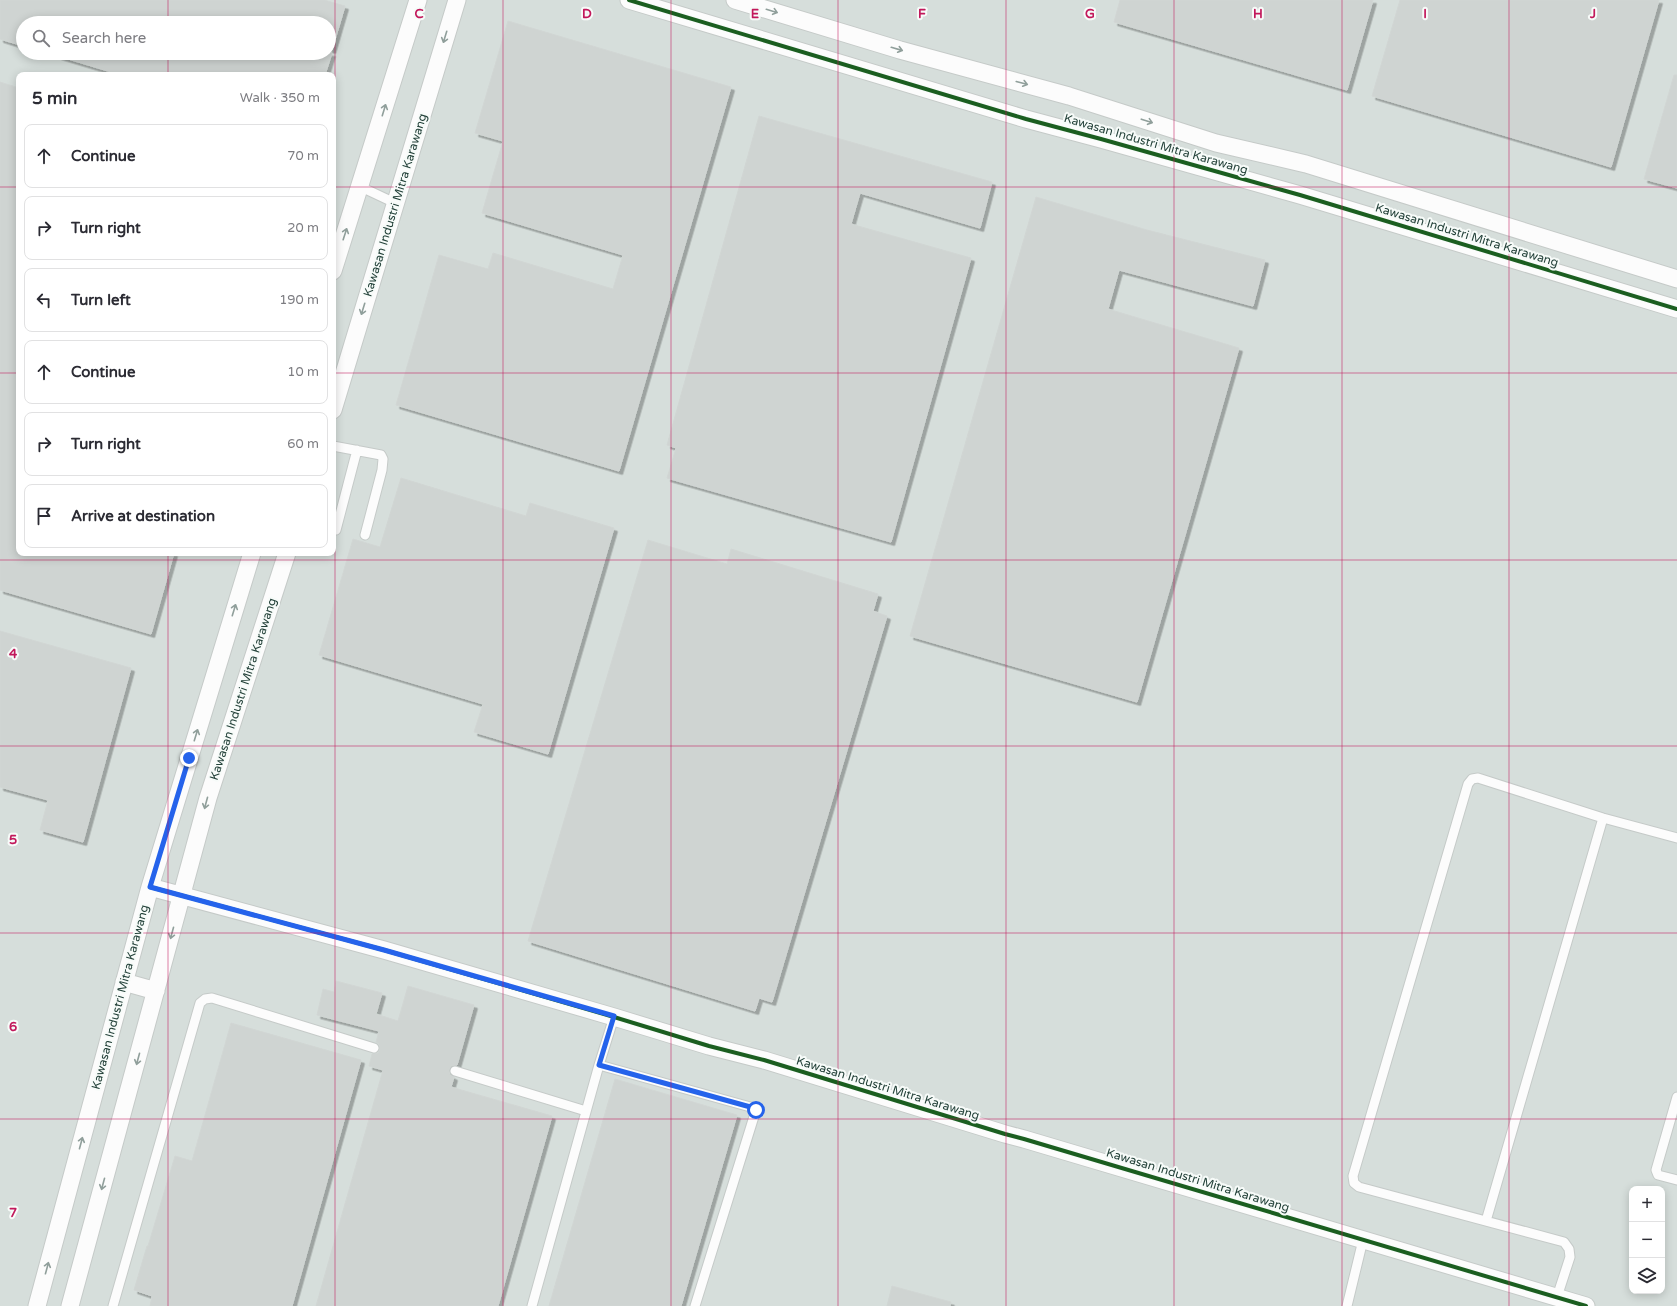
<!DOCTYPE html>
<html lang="en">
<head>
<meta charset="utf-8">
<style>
  body { margin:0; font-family:"Varela Round",sans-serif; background:#f2f2f3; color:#2b2b33 }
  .controls { position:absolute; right:12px; bottom:12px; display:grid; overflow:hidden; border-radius:8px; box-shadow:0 2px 10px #0003 }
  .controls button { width:36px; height:36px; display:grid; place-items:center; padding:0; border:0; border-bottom:1px solid #e1e1e2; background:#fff; color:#2b2b33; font:20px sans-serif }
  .stop { position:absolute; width:12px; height:12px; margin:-9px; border:3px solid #2563eb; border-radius:50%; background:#fff }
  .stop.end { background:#2563eb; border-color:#fff; box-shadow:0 1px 4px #0008 }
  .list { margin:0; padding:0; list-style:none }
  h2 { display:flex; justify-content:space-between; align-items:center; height:52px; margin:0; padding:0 16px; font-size:17px }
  h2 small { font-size:13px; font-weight:400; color:#7c7c81 }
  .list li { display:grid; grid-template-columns:26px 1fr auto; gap:12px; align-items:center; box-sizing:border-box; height:64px; margin:0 8px 8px; padding:0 8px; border:1px solid #e1e1e2; border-radius:8px }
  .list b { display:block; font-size:15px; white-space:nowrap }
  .list em { font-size:13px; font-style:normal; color:#7c7c81 }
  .icon { flex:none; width:22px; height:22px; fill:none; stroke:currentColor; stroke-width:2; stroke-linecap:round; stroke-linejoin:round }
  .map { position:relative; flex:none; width:1677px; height:1306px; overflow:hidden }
  .search { position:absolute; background:#fff; box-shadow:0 2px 10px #0003; left:16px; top:16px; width:320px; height:44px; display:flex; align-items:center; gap:10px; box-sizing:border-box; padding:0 14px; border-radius:22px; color:#7c7c81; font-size:15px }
  .panel { position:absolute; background:#fff; box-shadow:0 2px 10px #0003; left:16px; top:72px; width:320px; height:484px; border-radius:8px }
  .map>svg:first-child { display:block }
  .built { fill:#d6dedb; fill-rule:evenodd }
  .building { fill:#cfd4d2; stroke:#d1d6d4; filter:url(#shadow) }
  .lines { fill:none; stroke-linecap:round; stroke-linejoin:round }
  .lane-casing { stroke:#c5cac8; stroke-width:11 }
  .street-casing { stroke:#c5cac8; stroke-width:19 }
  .lane { stroke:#fcfcfc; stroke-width:9 }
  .street { stroke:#fcfcfc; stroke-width:17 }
  .cycleway-casing { stroke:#f7fbf9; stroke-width:6 }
  .cycleway { stroke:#1b5e20; stroke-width:4 }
  .oneway { stroke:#909f9b }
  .route { stroke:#2563eb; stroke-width:5 }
  .grid { fill:none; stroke:#c2185b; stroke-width:1; stroke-opacity:0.55 }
  .labels { text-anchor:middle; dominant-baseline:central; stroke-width:4; stroke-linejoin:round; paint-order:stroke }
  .street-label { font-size:12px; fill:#24423a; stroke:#f7fbf9 }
  .grid-label { font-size:13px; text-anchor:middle; font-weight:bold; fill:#c2185b; stroke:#f7fbf9; stroke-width:4; stroke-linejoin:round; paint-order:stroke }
</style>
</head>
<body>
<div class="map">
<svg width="1677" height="1306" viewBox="0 0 1677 1306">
  <defs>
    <filter id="shadow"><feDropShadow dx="3.5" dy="3.5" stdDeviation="0" flood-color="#0004"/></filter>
  </defs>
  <rect width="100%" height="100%" fill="#e8edeb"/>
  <path class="built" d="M0,0H1677V1306H0ZM23,23H329V53H23ZM19,75H333V553H19ZM1632,1189H1662V1291H1632Z"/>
  <path class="building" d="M0,0H324L345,6L332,50L329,49V23H23V46L0,39Z
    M1120,0H1373L1347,90L1114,22Z
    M1400,0H1659L1611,167L1372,96Z
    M508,21L731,87L619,471L396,405L439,255L488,269L493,253L613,289L623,255L482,213L503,141L475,133Z
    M58,53H332L325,75H121L58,56Z
    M1674,75H1677V188L1644,179Z
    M0,82L19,88V553H174L151,634L0,590Z
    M759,116L992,182L980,228L860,193L851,224L971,258L891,542L667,478L676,448L667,445Z
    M1036,197L1147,230L1265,260L1253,306L1119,270L1108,309L1239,348L1137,702L910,636Z
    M401,478L526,516L530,503L614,528L548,754L474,732L483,704L319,655L353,539L380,547Z
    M648,540L727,564L731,549L878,594L873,611L887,616L772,1002L759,998L755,1011L528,941Z
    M0,631L131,668L83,842L40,830L48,800L0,787Z
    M336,981L382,993L376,1014L398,1021L408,986L474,1005L457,1065L451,1066L449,1070L450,1075L454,1077L451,1087L552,1116L498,1306H316L383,1070L369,1066L372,1054L378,1053L380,1049L379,1044L376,1042L379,1031L317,1015L323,989L334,992Z
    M231,1023L361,1060L292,1306H150L152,1296L134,1290L147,1246H148L175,1156L192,1161Z
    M615,1079L737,1115L681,1306H549Z
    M892,1286L951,1302L950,1306H887Z"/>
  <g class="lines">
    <defs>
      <path id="lane" d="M361,187L395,203
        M333,446L381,455L383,459L382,470L365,535
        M336,530L357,450
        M599,1065L754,1108L756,1110L695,1306
        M455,1071L586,1111
        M1677,1097L1656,1170L1658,1175L1677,1180
        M1486,1221L1603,818
        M1557,1297L1570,1257L1569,1249L1564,1242L1359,1187L1354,1183L1353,1176L1468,784L1472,779L1478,778L1603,818L1677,838
        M113,1306L200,1003L205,999L212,998L374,1048
        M532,1306L599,1065L614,1017
        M1347,1306L1363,1240"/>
      <path id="street" d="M629,0L1026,119L1101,139L1300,195L1677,309
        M735,0L900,50L1069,96L1216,143L1306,164L1677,279
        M333,271L418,0
        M333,410L457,0
        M150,887L384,950L614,1017L709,1046L764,1060L1005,1134L1024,1139L1586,1306
        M124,982L156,991
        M37,1306L150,887L252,553
        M70,1306L208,798L287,553"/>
    </defs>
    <use href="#lane" class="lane-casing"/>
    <use href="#street" class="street-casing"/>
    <use href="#lane" class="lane"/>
    <use href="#street" class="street"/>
    <defs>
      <path id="cycleway" d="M629,0L1026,119L1101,139L1300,195L1677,309
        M150,887L384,950L614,1017L709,1046L764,1060L1005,1134L1024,1139L1586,1306"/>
    </defs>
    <use href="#cycleway" class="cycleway-casing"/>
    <use href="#cycleway" class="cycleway"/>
  </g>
  <defs><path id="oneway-shaft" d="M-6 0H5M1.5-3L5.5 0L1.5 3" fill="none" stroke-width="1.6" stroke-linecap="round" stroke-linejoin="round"/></defs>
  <g class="oneway">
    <use href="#oneway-shaft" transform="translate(772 11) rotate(17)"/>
    <use href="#oneway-shaft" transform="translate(445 37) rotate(107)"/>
    <use href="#oneway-shaft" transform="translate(897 49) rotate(16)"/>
    <use href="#oneway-shaft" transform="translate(1022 83) rotate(15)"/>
    <use href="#oneway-shaft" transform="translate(384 110) rotate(-73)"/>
    <use href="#oneway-shaft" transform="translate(1147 121) rotate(18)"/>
    <use href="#oneway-shaft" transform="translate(345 234) rotate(-72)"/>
    <use href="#oneway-shaft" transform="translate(363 309) rotate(107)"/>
    <use href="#oneway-shaft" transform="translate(234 610) rotate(-73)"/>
    <use href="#oneway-shaft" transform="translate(196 735) rotate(-73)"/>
    <use href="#oneway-shaft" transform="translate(206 803) rotate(105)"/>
    <use href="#oneway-shaft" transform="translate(172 933) rotate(105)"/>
    <use href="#oneway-shaft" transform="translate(138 1059) rotate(105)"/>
    <use href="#oneway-shaft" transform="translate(81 1143) rotate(-75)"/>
    <use href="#oneway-shaft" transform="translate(103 1184) rotate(105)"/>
    <use href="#oneway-shaft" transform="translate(47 1268) rotate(-75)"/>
  </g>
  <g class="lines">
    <path class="route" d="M189,758L150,887L384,950L614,1016L599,1065L754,1108L756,1110"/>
  </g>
  <path class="grid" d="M168,0V23M335,0V1306M503,0V1306M671,0V1306M838,0V1306M1006,0V1306M1174,0V1306M1342,0V1306M1509,0V1306M168,53V75M0,187H19M333,187H1677M0,373H19M333,373H1677M168,553V1306M0,560H1677M0,746H1677M0,933H1677M0,1119H1677"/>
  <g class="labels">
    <g class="street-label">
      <text transform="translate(1156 144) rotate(16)">Kawasan Industri Mitra Karawang</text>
      <text transform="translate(395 205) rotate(-73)">Kawasan Industri Mitra Karawang</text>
      <text transform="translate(1467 235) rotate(17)">Kawasan Industri Mitra Karawang</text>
      <text transform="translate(243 689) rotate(-72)">Kawasan Industri Mitra Karawang</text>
      <text transform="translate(120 997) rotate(-75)">Kawasan Industri Mitra Karawang</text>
      <text transform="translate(888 1088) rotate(17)">Kawasan Industri Mitra Karawang</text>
      <text transform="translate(1198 1180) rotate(17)">Kawasan Industri Mitra Karawang</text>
    </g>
  </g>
  <g class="grid-label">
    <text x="419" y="18">C</text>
    <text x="587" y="18">D</text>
    <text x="755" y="18">E</text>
    <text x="922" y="18">F</text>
    <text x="1090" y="18">G</text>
    <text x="1258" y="18">H</text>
    <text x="1425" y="18">I</text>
    <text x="1593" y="18">J</text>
    <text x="13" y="658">4</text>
    <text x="13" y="844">5</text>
    <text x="13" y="1031">6</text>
    <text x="13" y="1217">7</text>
  </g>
</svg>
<div class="controls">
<button>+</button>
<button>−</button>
<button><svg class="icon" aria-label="layers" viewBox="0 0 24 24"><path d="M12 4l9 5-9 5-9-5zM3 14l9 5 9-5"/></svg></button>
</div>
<div class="stop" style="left:756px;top:1110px"></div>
<div class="stop end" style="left:189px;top:758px"></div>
<div class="search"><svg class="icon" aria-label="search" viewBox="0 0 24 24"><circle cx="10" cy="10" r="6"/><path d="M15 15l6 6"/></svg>Search here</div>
<section class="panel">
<h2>5 min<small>Walk · 350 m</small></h2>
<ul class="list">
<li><svg class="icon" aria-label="ahead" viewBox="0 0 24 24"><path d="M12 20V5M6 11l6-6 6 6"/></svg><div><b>Continue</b></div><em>70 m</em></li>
<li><svg class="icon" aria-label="right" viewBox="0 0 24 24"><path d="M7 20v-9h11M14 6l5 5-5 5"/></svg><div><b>Turn right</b></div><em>20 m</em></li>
<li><svg class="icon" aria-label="left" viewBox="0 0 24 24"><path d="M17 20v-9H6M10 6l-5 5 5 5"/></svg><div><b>Turn left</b></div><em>190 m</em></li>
<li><svg class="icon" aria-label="ahead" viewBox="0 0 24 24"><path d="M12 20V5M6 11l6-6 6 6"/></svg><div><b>Continue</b></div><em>10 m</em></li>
<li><svg class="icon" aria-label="right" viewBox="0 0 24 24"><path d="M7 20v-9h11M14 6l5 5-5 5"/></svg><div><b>Turn right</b></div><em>60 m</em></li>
<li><svg class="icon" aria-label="arrive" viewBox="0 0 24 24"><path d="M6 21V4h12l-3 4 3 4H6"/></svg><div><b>Arrive at destination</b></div></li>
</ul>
</section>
</div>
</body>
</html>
